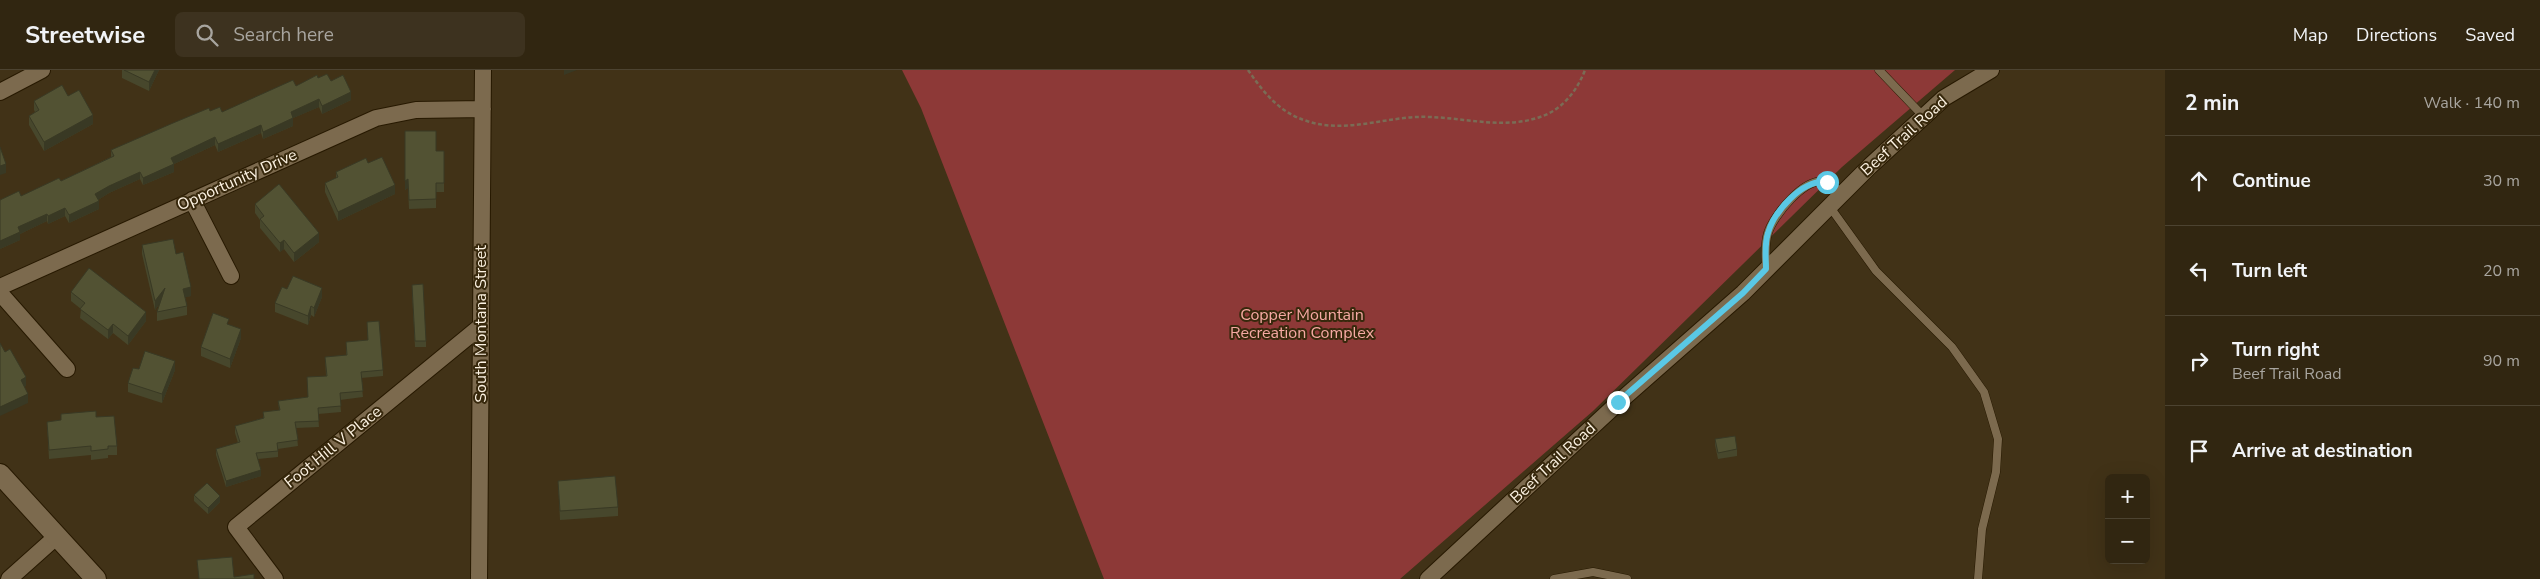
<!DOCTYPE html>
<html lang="en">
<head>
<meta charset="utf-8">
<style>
  body { margin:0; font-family:"Nunito Sans",sans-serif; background:#3d321f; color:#f1f3f6 }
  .controls { position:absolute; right:15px; bottom:15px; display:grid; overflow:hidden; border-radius:8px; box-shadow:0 5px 20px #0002 }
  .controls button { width:45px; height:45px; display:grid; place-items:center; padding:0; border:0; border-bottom:1px solid #4c4331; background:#312611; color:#f1f3f6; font:25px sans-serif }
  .stop { position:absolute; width:15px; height:15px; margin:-11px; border:4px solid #5ac8e5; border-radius:50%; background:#fff }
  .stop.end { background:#5ac8e5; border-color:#fff; box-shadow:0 1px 5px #0008 }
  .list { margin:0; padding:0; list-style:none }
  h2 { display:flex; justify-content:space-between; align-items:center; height:65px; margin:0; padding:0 20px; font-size:21px }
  h2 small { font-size:16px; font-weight:400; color:#a8a59f }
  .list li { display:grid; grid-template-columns:32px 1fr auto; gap:15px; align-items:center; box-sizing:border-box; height:90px; padding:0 20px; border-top:1px solid #4c4331 }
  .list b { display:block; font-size:19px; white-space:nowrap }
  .list p { margin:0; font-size:16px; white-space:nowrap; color:#a8a59f }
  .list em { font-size:16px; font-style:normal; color:#a8a59f }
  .icon { flex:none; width:28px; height:28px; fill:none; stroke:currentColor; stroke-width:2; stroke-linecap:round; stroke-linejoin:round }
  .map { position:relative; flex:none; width:2165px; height:509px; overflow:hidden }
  header { display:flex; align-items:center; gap:30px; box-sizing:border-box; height:70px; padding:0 25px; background:#312611; border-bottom:1px solid #4c4331 }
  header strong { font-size:24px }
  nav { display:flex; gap:28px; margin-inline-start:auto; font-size:18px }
  .search { width:350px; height:45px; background:#3d321f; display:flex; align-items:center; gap:12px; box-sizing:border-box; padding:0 18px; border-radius:8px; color:#a8a59f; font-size:19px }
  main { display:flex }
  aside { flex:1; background:#312611 }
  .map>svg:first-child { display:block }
  .green { fill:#8d3937 }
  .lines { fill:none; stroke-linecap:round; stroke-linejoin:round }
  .service-casing { stroke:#271900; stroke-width:9 }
  .minor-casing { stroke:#271900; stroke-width:18 }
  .tertiary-casing { stroke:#271900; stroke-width:22 }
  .path { stroke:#7a6c55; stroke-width:2.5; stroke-dasharray:4 2.5; stroke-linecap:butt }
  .service { stroke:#7c6a4e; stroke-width:8 }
  .minor { stroke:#7c6a4e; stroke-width:16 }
  .tertiary { stroke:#7c6a4e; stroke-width:20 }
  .wall { fill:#47472c }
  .shaded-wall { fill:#393924 }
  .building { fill:#525233; stroke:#393924 }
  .route { stroke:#5ac8e5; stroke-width:6 }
  .labels { text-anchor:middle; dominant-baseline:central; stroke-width:4; stroke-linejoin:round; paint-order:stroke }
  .street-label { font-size:16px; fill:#fcf2e2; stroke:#37280c }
  .park-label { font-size:16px; fill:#f6a9a3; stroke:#37280c }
</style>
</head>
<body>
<header>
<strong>Streetwise</strong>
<div class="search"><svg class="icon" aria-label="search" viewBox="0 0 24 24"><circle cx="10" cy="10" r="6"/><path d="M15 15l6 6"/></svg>Search here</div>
<nav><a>Map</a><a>Directions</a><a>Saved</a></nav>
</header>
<main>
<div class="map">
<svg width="2165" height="509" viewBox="0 0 2165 509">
  <rect width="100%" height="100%" fill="#413217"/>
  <path class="green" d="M902,0H1955L1842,97L1593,341L1400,509H1104L921,38Z"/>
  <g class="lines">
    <defs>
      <path id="service" d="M1879,0L1924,47
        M1830,137L1876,201L1952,277L1984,322L1998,369L1996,402L1982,459L1978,509
        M1766,199C1766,187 1764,175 1768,163C1773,146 1805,106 1826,112C1833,114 1837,119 1842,124
        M1554,509L1593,502L1627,509"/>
      <path id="minor" d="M0,22L42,0
        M192,130L231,206
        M0,217L376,48L416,40L483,39
        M0,223L67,299
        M9,509L56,467
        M275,509L236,457L481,256
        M479,509L483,0
        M1428,509L1619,332L1743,223L1870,96L1944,28L1991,0"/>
      <path id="tertiary" d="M0,404L96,509"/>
    </defs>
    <use href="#service" class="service-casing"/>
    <use href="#minor" class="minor-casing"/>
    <use href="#tertiary" class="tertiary-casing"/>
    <path class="path" d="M1248,0C1263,22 1280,43 1307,51C1342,63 1380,49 1416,47C1457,45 1500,61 1540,47C1562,40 1577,21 1585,0"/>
    <use href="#service" class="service"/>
    <use href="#minor" class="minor"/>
    <use href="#tertiary" class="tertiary"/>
  </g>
  <path class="wall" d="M122,0H159L149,21L122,8Z
    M318,8L331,11L351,30L322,44L319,37L293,48V56L263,69L261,63L218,82L215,75L174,94V102L143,115L140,109L109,123L98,130L99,139L69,153L65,146L48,154L47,151L20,164V170L0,179L21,126L61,111L111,87V80L210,41L222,42Z
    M68,26L93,54L44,81L29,55V46L35,42L34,40V31Z
    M405,61L436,81H444V122H436V138L409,139L408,118L405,120Z
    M368,93L395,124L338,151L325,122V113L336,108V102Z
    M255,134L319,172L294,192L284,179L280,182L260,158V150L255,143Z
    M142,175L176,184L191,226L185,227L187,236V245L157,251V242L160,233L155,240L142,184Z
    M287,219L322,227L314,247L311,245L308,255L275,242V233Z
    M412,221L426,271V277H415Z
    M71,222L146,251L128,275L113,263L108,269L80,248L81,239L71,231Z
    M367,252L383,300V306L361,308L363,327L340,330L341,342L318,344L319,357L296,358L298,376L278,379V387L258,389L261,406L226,417L216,385V379L238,373L235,363V356L263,348V342L279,340L278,331L308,327L326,306L325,287L346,285V272L368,270Z
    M229,255L241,268L230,298L201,286V277Z
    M139,299L175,300L162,333L128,322V313Z
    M61,344L96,347L117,376V385H108V388L91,390V385L49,389L47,352L61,350Z
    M1715,369L1737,379V386L1718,389L1715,375Z
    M558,411L618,437V446L560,450Z
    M194,425L220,432L208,444L194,431Z"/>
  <path class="shaded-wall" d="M155,0H159L149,21V12Z
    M564,0H577L564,5Z
    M351,22V30L322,44V36Z
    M319,29V37L291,49V42Z
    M93,45V54L44,81V72Z
    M293,48V56L263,69V62Z
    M261,55V63L218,82V74Z
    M215,67V75L174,94V102L143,115V108L171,88Z
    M6,94V103L0,105V96Z
    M140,102V109L109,123L95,132V124L109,116Z
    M408,109V118L405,120V111Z
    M395,115V124L338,151V142Z
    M99,131V139L69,153V145Z
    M65,138V146L48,154V146Z
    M47,144V151L20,164V170L0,179V171L18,157Z
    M319,163V172L294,192V183Z
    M284,170V179L280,182V173Z
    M191,217V226L183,228V219Z
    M165,218V227L155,240V231Z
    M322,218V227L314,247V238Z
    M311,236V245L308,255V246Z
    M146,242V251L128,275V266Z
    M113,254V263L108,269V260Z
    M241,259V268L230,298V289Z
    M175,291V300L162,333V324Z
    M26,307V316L21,319V310Z
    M28,324V333L0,346V337Z
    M261,400V406L226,417V411Z
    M220,426V432L208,444V438Z"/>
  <path class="building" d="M124,0H155L149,12Z
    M327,4L331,11L343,5L351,22L322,36L319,29L291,42L293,48L263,62L261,55L218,74L215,67L171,88L174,94L143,108L140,102L109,116L95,124L99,131L69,145L65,138L48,146L47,144L18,157L20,162L0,171V130L19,121L21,126L59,108L61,111L114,86L111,80L173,53L209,38L210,41L220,37L222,42L293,10L296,16L317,5L318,8Z
    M62,15L68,26L79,20L93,45L44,72L29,46L39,40L34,31Z
    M405,61H436V81H444V113H436V129L409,130L408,109L405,111Z
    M0,77L6,94L0,96Z
    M382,87L395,115L338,142L325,113L338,107L336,102L349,96L366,88L368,93Z
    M279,114L319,163L294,183L284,170L280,173L260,149L264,146L255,134Z
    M173,169L176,184L183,182L191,217L183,219L187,236L157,242L165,218L155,231L142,175Z
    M89,198L146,242L128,266L113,254L108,260L80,239L85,233L71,222Z
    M293,206L322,218L314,238L311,236L308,246L275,233L282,217L287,219Z
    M423,214L426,271H415L412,215Z
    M213,243L229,249L227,254L241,259L230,289L201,277Z
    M379,251L383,300L361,302L363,321L340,323L341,336L318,338L319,351L295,352L298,370L277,373L278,381L256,383L261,400L226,411L216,379L240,372L235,356L264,348L263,342L280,340L278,331L308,327L307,307L327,306L325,287L347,285L346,272L368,270L367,252Z
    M0,273L5,282L10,279L26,307L21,310L28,324L0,337Z
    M145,281L175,291L162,324L128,313L133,298L139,299Z
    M96,341V347L114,346L117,376H108V379L91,381V376L49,380L47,352L61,350V344Z
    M1735,366L1737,379L1718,383L1715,369Z
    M615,406L618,437L560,441L558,411Z
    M207,413L220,426L208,438L194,425Z
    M232,487L234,507L254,504V509H199L197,490Z"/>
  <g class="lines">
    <path class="route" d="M1618,332L1743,223L1766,199C1766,187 1764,175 1768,163C1774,142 1802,109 1827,112"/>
  </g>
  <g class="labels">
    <g class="street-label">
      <text transform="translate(1904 66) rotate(-42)">Beef Trail Road</text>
      <text transform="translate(237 110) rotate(-24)">Opportunity Drive</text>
      <text transform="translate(481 254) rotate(-90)">South Montana Street</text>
      <text transform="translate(333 377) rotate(-39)">Foot Hill V Place</text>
      <text transform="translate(1553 393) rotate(-43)">Beef Trail Road</text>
    </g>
    <g class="park-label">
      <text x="1302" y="245">Copper Mountain<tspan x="1302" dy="18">Recreation Complex</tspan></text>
    </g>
  </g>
</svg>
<div class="controls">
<button>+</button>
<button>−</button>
</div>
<div class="stop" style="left:1827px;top:112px"></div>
<div class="stop end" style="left:1618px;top:332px"></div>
</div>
<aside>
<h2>2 min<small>Walk · 140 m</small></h2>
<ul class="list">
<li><svg class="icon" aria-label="ahead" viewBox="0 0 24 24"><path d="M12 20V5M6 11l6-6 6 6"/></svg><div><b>Continue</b></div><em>30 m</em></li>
<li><svg class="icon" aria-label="left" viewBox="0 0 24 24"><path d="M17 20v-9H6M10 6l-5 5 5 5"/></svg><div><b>Turn left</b></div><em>20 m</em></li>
<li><svg class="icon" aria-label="right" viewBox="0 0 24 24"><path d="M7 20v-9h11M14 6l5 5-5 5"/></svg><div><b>Turn right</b><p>Beef Trail Road</p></div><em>90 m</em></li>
<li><svg class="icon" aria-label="arrive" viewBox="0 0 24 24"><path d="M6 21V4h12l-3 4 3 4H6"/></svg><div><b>Arrive at destination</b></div></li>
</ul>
</aside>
</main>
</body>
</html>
